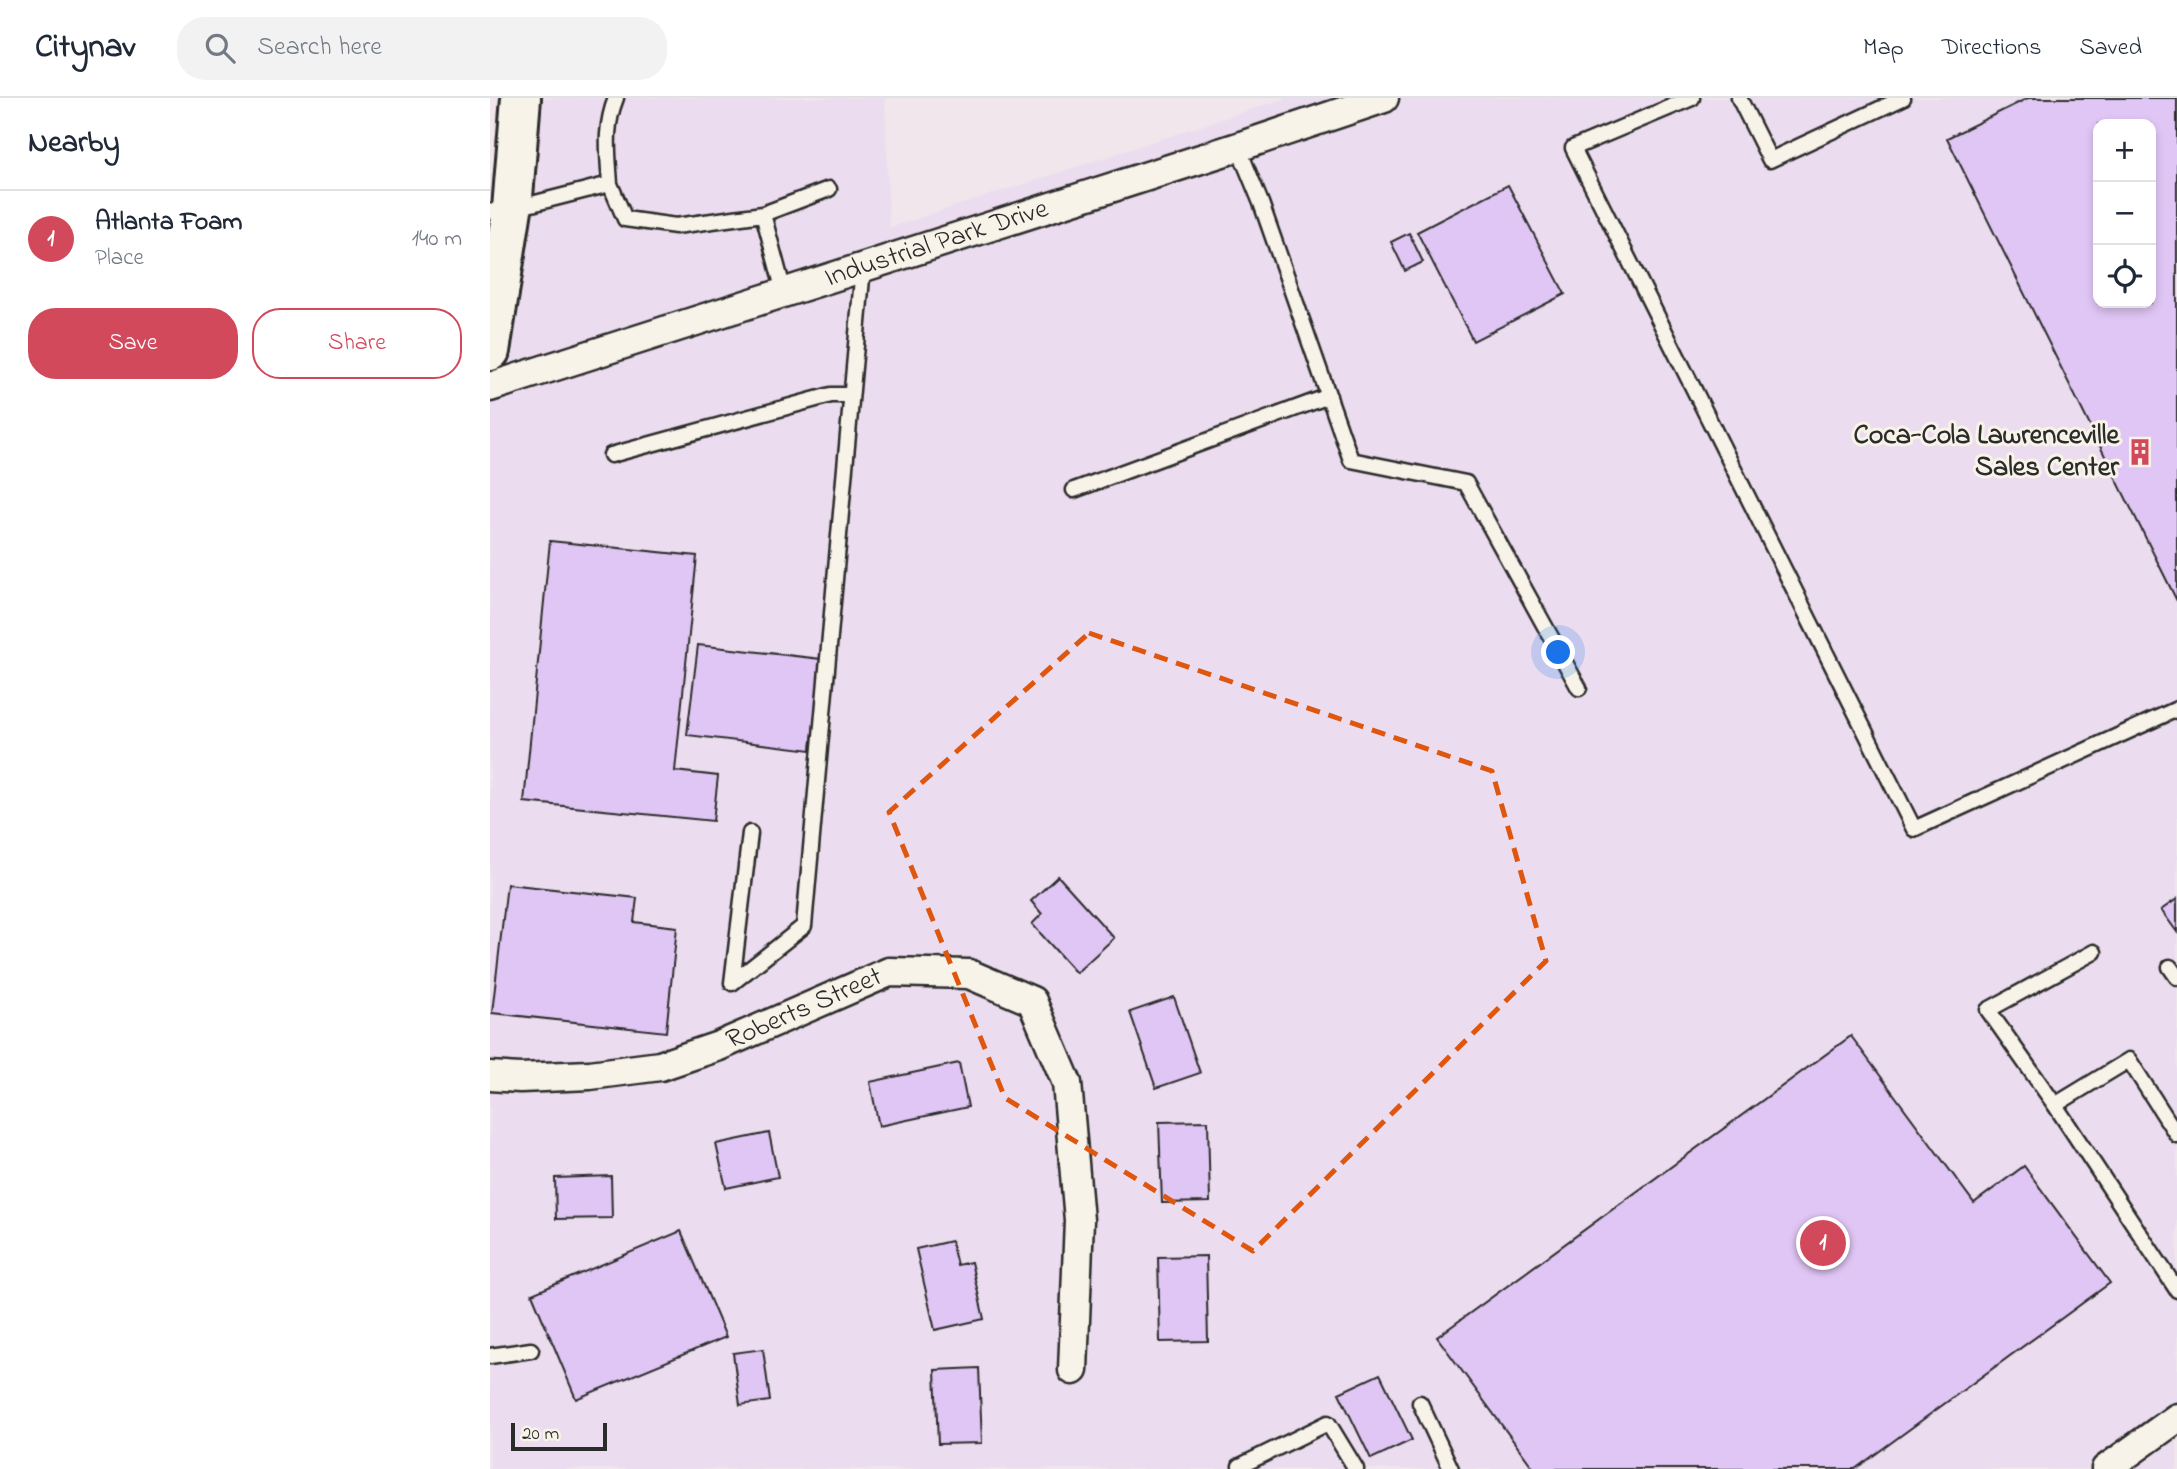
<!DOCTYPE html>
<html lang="en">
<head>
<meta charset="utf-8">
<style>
  body { margin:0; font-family:"Indie Flower",sans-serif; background:#f2f2f3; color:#1f2937 }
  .controls { position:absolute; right:21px; top:21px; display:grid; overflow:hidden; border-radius:14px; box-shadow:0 4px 10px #0003 }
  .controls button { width:63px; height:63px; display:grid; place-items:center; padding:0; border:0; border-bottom:2px solid #e0e1e3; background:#fff; color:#1f2937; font:35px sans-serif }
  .scale { position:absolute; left:21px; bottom:18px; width:96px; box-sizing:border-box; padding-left:7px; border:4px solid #2b2b2b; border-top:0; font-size:19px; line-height:24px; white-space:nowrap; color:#2b2b2b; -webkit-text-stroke:5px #f7f3e8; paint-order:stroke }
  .you { position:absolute; left:1069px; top:555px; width:24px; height:24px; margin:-18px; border:5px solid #fff; border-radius:50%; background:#1a73e8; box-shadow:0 0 0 10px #1a73e833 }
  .badge { display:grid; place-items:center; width:46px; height:46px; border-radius:50%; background:#d1495b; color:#fff; font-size:23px; font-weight:700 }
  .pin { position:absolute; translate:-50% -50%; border:4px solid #fff; box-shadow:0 2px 7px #0006 }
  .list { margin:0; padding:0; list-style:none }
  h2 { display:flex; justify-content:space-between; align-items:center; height:91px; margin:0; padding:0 28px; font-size:30px }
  h2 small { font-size:23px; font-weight:400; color:#747a83 }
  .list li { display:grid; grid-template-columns:46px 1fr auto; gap:21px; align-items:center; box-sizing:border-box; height:98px; padding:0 28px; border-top:2px solid #e0e1e3 }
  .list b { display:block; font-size:26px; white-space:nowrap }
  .list p { margin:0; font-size:23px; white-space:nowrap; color:#747a83 }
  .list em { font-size:23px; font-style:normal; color:#747a83 }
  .actions { display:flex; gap:14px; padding:21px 28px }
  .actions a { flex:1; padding:16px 0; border:2px solid #d1495b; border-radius:28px; text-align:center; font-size:24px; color:#d1495b }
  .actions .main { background:#d1495b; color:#fff }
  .icon { flex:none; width:38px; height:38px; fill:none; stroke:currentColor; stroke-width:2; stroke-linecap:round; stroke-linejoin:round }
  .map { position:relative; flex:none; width:1687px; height:1371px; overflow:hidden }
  header { display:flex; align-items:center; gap:42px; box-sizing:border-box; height:98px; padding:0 35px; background:#fff; border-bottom:2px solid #e0e1e3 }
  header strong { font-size:33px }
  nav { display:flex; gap:38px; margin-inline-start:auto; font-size:24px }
  .search { width:490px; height:63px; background:#f2f2f3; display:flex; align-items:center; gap:18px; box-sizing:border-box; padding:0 24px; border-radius:28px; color:#747a83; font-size:26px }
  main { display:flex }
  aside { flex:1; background:#fff }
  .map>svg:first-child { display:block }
  .built { fill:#ebdcef; fill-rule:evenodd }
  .building { fill:#e0c6f5; stroke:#2b2b2b; stroke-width:2; fill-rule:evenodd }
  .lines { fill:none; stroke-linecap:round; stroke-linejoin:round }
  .service-casing { stroke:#2b2b2b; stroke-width:19 }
  .minor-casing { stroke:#2b2b2b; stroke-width:33 }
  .trunk-casing { stroke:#2b2b2b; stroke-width:44 }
  .service { stroke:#f7f3e8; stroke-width:14 }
  .minor { stroke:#f7f3e8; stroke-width:28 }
  .trunk { stroke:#f7f3e8; stroke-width:38 }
  .marked { fill:none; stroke:#df570e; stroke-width:5; stroke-dasharray:14 9; stroke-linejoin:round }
  .labels { text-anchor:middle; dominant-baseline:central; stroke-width:6; stroke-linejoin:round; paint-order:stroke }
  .street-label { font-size:28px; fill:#2b2b2b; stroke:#f7f3e8 }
  .poi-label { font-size:28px; font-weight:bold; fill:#2b2b2b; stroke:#f7f3e8; text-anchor:end }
</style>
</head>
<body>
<header>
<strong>Citynav</strong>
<div class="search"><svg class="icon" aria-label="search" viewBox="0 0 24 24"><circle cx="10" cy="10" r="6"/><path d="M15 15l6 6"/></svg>Search here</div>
<nav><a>Map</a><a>Directions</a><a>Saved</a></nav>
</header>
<main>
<aside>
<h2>Nearby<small></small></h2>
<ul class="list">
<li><span class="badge">1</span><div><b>Atlanta Foam</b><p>Place</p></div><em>140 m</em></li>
</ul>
<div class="actions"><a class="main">Save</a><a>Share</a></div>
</aside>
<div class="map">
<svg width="1687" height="1371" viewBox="0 0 1687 1371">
  <rect width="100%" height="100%" fill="#f0e6ec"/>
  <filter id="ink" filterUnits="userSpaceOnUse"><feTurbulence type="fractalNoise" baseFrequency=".0143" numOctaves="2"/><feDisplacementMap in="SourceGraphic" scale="14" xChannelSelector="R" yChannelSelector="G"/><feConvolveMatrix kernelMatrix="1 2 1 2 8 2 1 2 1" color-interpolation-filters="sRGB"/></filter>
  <g filter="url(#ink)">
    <path class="built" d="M28,0H395L399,130L797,0H1687V1371H0V149ZM1608,26H1661V205H1608Z"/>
    <path class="building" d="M1538,0H1687V503L1457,40ZM1608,26H1661V205H1608Z
      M1018,87L1075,196L983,243L927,134Z
      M919,135L933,164L915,173L901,144Z
      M60,443L207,458L185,673L228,678L223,723L34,704Z
      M208,547L331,561L321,652L197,637Z
      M568,778L624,840L586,875L542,826L552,816L541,803Z
      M17,786L147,800L144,824L187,829L176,934L2,915Z
      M1687,801V834L1671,812Z
      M684,899L710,975L666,990L640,914Z
      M1361,938L1484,1105L1534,1068L1620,1185L1365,1371H1044L947,1239Z
      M469,965L478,1009L389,1028L380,984Z
      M718,1023L720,1104L672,1105L669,1024Z
      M279,1035L288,1079L236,1090L226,1046Z
      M121,1078L122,1120L66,1121L65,1080Z
      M191,1133L236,1239L86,1301L42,1196Z
      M461,1143L467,1167L481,1164L494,1221L445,1232L426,1151Z
      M716,1158L718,1243L670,1244L668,1159Z
      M273,1251L280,1303L250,1307L243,1255Z
      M489,1270L492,1345L448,1346L445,1272Z
      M890,1276L922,1342L881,1361L849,1295Z"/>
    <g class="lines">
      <defs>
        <path id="service" d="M1202,0L1083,50L1424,731L1687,611
          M1249,0L1280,62L1413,0
          M748,49L771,105L861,362L976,385L1089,590
          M120,86L135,121L186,128L273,116L339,91
          M0,113L22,111L120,86C118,54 114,30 126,0
          M273,116L294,194
          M121,357L341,297H360
          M584,392L839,298
          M260,735L242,885L314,828L373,169
          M1680,869L1687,879
          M1565,1007L1498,912L1604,854
          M1687,1037L1639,962L1565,1007L1687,1192
          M0,1258L41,1252
          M930,1305L961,1371
          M751,1371L750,1368L838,1325L866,1371"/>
        <g id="minor">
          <path id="s1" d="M0,289L748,49L894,0"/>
          <path id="s2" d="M0,978L30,980L100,977L170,968L229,948L399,874L479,876L542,903L577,985L589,1122L583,1272"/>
          <path d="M1616,1371L1687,1320"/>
        </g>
        <path id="trunk" d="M0,253L22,111L31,0"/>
      </defs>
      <use href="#service" class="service-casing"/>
      <use href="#minor" class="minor-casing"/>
      <use href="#trunk" class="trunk-casing"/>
      <use href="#service" class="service"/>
      <use href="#minor" class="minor"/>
      <use href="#trunk" class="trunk"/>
    </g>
  </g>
  <path class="marked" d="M599,535L1002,673L1056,863L763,1153L515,1000L399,714Z"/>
  <defs>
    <symbol id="building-bare" viewBox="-9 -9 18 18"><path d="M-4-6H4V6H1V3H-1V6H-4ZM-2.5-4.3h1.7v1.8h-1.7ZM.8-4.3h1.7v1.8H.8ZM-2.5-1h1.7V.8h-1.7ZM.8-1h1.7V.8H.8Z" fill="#d1495b" stroke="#f7f3e8" stroke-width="2.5" paint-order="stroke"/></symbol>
  </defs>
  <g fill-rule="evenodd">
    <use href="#building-bare" x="1631" y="335" width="38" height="38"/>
  </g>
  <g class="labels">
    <g class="street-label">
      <text stroke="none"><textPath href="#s1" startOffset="469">Industrial Park Drive</textPath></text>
      <text stroke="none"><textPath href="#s2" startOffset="326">Roberts Street</textPath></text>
    </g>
    <g class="poi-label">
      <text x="1629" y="338">Coca-Cola Lawrenceville<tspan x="1629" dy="32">Sales Center</tspan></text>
    </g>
  </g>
</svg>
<div class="controls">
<button>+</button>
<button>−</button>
<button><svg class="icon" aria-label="locate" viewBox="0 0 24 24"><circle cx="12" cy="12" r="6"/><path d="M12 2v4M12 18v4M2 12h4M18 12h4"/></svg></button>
</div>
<div class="scale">20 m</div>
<div class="you"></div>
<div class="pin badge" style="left:1333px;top:1145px">1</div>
</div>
</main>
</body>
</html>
